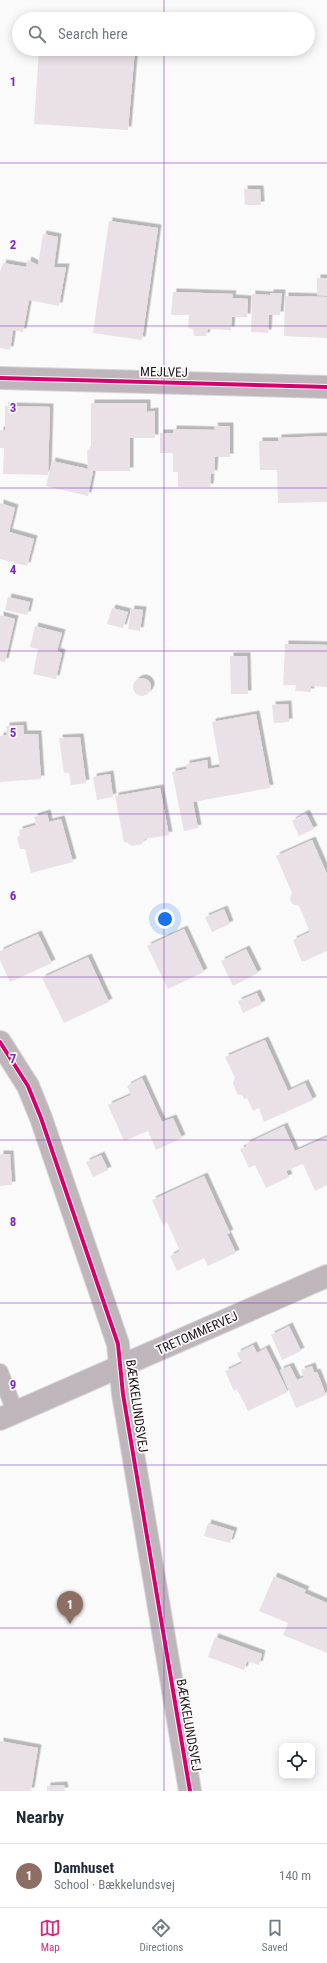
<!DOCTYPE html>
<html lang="en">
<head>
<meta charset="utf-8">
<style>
  body { margin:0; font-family:"Roboto Condensed",sans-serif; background:#f6f6f7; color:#1f2937 }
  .controls { position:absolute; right:12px; bottom:12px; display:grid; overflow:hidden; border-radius:8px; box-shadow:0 2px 10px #0003 }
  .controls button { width:36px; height:36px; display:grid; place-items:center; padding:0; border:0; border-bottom:1px solid #e0e1e3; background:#fff; color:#1f2937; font:20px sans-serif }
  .you { position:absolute; left:165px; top:919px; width:14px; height:14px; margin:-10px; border:3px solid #fff; border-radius:50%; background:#1a73e8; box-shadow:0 0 0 6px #1a73e833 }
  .badge { display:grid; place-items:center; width:26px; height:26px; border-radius:50%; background:#db2777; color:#fff; font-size:13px; font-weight:700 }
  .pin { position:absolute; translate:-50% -33px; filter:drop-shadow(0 1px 2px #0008) }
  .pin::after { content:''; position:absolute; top:21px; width:14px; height:12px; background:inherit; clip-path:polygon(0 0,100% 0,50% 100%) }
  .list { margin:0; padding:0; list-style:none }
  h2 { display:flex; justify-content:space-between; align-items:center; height:52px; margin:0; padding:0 16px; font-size:17px }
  h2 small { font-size:13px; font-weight:400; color:#747a83 }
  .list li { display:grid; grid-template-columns:26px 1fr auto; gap:12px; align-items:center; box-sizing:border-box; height:64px; padding:0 16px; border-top:1px solid #e0e1e3 }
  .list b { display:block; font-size:15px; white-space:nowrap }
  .list p { margin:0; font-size:13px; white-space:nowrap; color:#747a83 }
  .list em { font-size:13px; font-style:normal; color:#747a83 }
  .icon { flex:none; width:22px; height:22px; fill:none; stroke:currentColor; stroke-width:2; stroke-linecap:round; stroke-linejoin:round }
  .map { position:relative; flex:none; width:327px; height:1791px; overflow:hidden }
  .search { position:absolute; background:#fff; box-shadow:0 2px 10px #0003; left:12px; right:12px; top:12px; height:44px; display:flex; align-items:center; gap:10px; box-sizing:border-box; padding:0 14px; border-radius:22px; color:#747a83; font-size:15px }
  .sheet { height:116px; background:#fff }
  nav { display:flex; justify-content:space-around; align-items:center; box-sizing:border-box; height:56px; border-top:1px solid #e0e1e3; background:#fff; font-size:11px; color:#747a83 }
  nav a { display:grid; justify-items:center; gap:2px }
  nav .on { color:#db2777 }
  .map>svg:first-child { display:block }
  .building { fill:#e9e1e6; filter:url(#shadow) }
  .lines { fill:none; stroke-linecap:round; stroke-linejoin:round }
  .lane-casing { stroke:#d7d5d6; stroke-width:18 }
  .street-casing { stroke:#d7d5d6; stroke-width:24 }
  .lane { stroke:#beb6bb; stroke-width:16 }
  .street { stroke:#beb6bb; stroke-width:22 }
  .cycleway-casing { stroke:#fafafa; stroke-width:6 }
  .cycleway { stroke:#d6006c; stroke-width:4 }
  .grid { fill:none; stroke:#7b2cbf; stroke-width:1; stroke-opacity:0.55 }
  .labels { text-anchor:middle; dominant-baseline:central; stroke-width:3.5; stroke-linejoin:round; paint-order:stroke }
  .street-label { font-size:13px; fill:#21151c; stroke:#fafafa }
  .grid-label { font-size:13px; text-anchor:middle; font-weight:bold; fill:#7b2cbf; stroke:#fafafa; stroke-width:3.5; stroke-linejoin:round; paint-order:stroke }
</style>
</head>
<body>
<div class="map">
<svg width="327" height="1791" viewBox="0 0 327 1791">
  <defs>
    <filter id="shadow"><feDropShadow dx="3.5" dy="-3.5" stdDeviation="0" flood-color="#0004"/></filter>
  </defs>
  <rect width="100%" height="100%" fill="#fafafa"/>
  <path class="building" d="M39,49H135L128,130L34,124Z
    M244,189H260L261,205H245Z
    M109,221L158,228L142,340L93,333Z
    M43,234L58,237L54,267H66L59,306L29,300L23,332L13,330L10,350L0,348V272L3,263L26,267L28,260L38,265Z
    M317,278H327V296L317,295Z
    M173,292L233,294L232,298L248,299L247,317H232L231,330L208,329L206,336H194L193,329L188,328L189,315H171Z
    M270,293H282L280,315H269L268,333L251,332L252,294L270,295Z
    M285,296L327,297V338L284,336Z
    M91,403H147V412L155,411V438H130V471H93L88,496L46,486L52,461L88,469L87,451L91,448Z
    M5,406L50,407L48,475L3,474L4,448H0V430H5Z
    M214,426H230V457H215L214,474L211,473L210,487H178V472H173V453H160V433H173V429L215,430Z
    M327,436V502L278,503L277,470H260L259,441H278V438Z
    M0,503L15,508L9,532L34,539L27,566L0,559Z
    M8,597L30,602L27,615L5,610Z
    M112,608L128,612L123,628L107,624Z
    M131,609L143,610L140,631L128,629Z
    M0,615L15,619L5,662L0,661Z
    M35,626L62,633L57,651L62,653L56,679L33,674L38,649L30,647Z
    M285,644L327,645V687L311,686V692L295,691L296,685H283Z
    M230,656H247L248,694H231Z
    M133 687a9 9 0 1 1 18 0a9 9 0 1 1-18 0Z
    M288,704L289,722L274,723L272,705Z
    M256,714L270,788L193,802L198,828L184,831L172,772L187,769L186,764L207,760L208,769L220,767L212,722Z
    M23,725L24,734H38L41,779L0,782V736L7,735L6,726Z
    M80,737L86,783L71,785L69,773H64L59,738Z
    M110,774L113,797L97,800L93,777Z
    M160,788L169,835L145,839L142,844L132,846L126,842H124L115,796Z
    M47,813L49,822L61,819L73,862L31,873L25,849H20L17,838L20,835L19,830L36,825L34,817Z
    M306,813L314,829L299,836L292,821Z
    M312,840L327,874V951L302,962L293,940L310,932L299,906L292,904L290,898L292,893L276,856Z
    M224,909L230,924L212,932L205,917Z
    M184,929L204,972L168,989L147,946Z
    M38,934L52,963L10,982L0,960V951Z
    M246,949L258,973L233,986L221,961Z
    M88,957L109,1002L64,1023L42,978Z
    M257,993L262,1004L243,1013L238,1001Z
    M265,1040L288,1091L305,1083L313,1100L264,1122L259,1108L253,1111L247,1098L244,1099L243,1096L237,1094L233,1083L235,1078L225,1057Z
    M142,1078L162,1122L173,1118L182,1138L156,1150L148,1131L124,1141L108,1105L131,1095L127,1086Z
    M284,1126L295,1151L327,1137V1185L315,1191L303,1164L286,1171L289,1177L266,1188L255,1165L249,1168L240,1149L247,1146L246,1144Z
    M0,1154H10L12,1185L0,1186Z
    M101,1155L108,1170L93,1177L86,1162Z
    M204,1176L230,1233L227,1234L236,1253L208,1266L204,1258L177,1271L170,1256L180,1251L167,1222L163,1225L152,1200Z
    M289,1326L301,1351L282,1360L271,1335Z
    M253,1345L257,1353L266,1348L288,1392L248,1411L237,1389L234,1391L225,1371L242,1363L237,1353Z
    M290,1366L297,1380L304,1377L301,1370L312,1366L314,1373L317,1372L326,1395L296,1408L280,1370Z
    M208,1523L234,1531L230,1543L204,1536Z
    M274,1576L306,1590L304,1593L327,1603V1653L283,1635L288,1623L259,1611Z
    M215,1637L262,1654L259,1665L247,1661L244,1670L208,1657Z
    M0,1741L38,1748L31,1791H0Z
    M64,1785L65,1791H47V1786Z"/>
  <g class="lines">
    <defs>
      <path id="lane" d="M0,1372L15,1412"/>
      <path id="street" d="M0,378L327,387
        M0,1042L28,1086L41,1118L118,1344L123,1394L190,1791
        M0,1419L327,1276"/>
    </defs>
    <use href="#lane" class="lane-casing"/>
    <use href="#street" class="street-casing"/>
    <use href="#lane" class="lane"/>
    <use href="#street" class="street"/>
    <defs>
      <path id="cycleway" d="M0,378L327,387
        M0,1042L28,1086L41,1118L118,1344L123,1394L190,1791"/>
    </defs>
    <use href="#cycleway" class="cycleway-casing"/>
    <use href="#cycleway" class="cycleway"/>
  </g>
  <path class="grid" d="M164,0V19M164,49V1791M0,163H327M0,326H327M0,488H327M0,651H327M0,814H327M0,977H327M0,1140H327M0,1303H327M0,1465H327M0,1628H327"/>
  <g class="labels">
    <g class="street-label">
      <text transform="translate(164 372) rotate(1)">MEJLVEJ</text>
      <text transform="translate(197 1333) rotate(-24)">TRETOMMERVEJ</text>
      <text transform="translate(137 1406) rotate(82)">BÆKKELUNDSVEJ</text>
      <text transform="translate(189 1725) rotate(80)">BÆKKELUNDSVEJ</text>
    </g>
  </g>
  <g class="grid-label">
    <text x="13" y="86">1</text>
    <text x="13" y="249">2</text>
    <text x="13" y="412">3</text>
    <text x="13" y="574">4</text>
    <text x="13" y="737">5</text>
    <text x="13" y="900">6</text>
    <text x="13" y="1063">7</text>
    <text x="13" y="1226">8</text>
    <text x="13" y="1389">9</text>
  </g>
</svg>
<div class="controls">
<button><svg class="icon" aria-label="locate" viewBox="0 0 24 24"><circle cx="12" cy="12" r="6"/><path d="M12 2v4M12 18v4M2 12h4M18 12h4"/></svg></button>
</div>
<div class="you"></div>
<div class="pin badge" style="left:70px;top:1624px;background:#8d6e63">1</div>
<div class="search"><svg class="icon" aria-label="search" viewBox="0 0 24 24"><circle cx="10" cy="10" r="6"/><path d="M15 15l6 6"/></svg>Search here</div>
</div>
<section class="sheet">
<h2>Nearby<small></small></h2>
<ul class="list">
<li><span class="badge" style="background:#8d6e63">1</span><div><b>Damhuset</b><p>School · Bækkelundsvej</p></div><em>140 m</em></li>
</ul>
</section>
<nav>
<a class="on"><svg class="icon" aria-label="map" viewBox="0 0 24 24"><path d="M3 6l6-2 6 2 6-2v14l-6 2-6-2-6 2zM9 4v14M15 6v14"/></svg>Map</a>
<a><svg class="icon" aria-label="directions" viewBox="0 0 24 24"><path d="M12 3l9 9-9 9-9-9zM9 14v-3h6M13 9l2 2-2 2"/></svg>Directions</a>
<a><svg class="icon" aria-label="saved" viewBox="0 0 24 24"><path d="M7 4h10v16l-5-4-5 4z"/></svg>Saved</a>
</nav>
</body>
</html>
